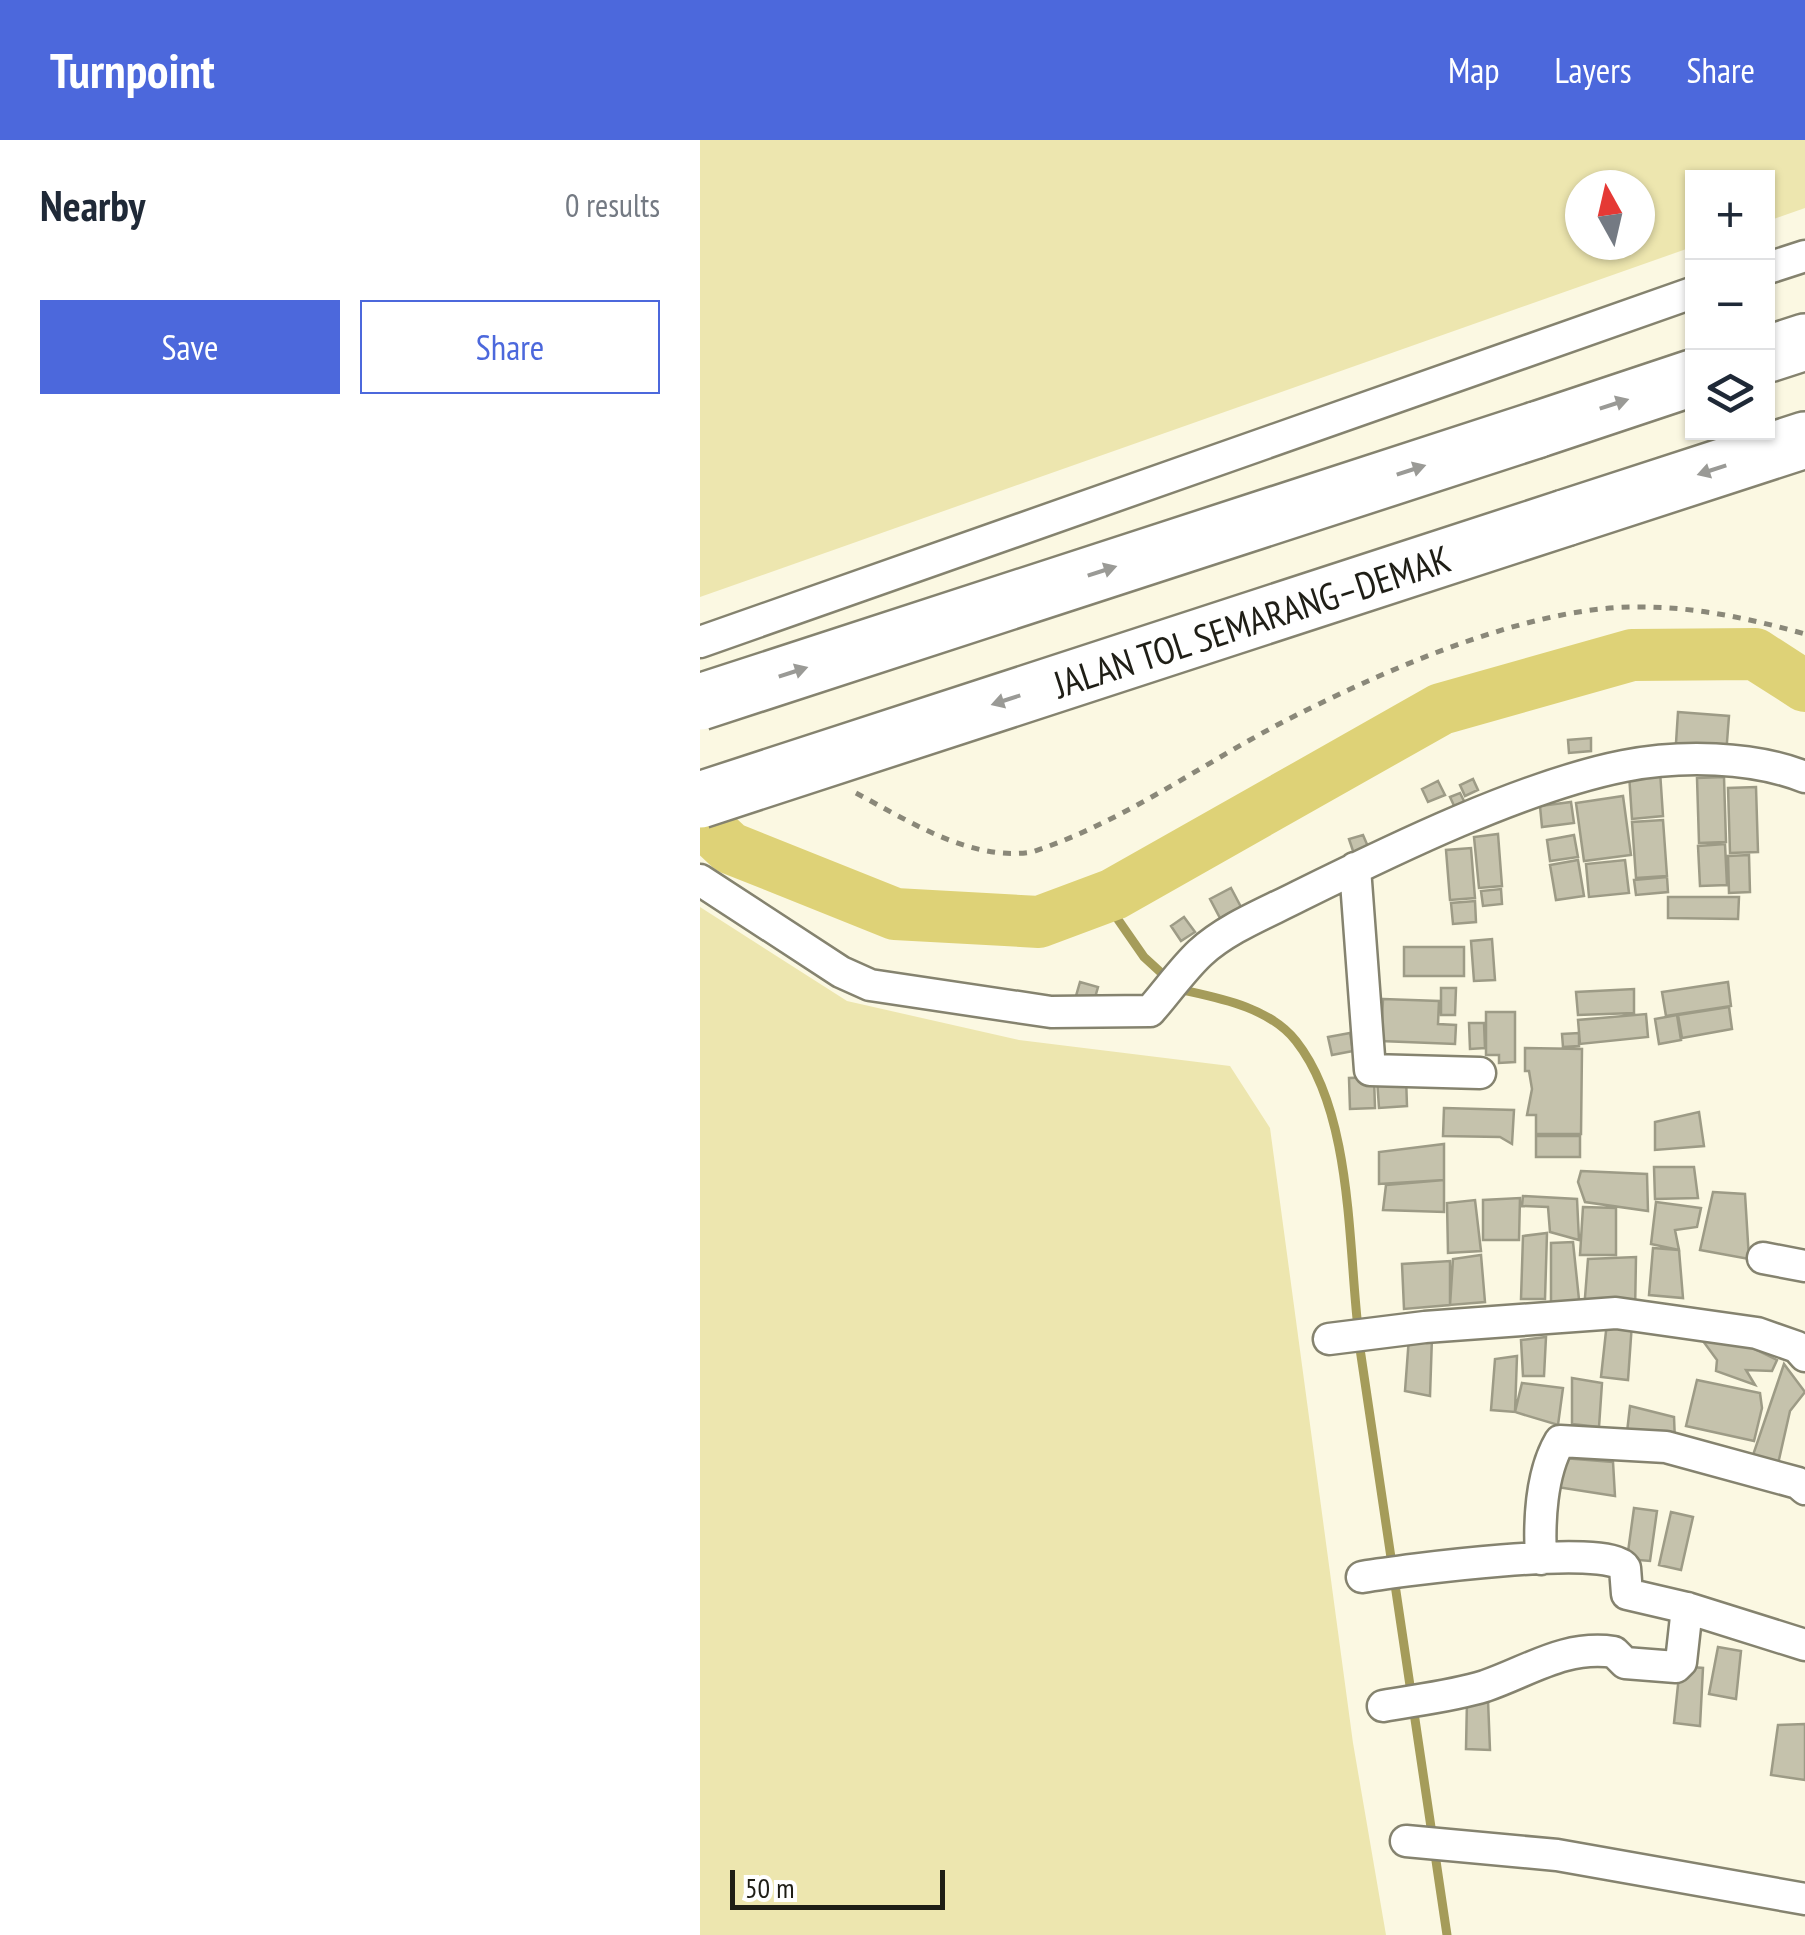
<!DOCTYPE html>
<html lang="en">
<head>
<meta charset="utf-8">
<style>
  body { margin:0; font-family:"PT Sans Narrow",sans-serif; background:#f2f2f3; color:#1f2937 }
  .controls { position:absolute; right:30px; top:30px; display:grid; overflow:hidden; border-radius:0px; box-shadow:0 2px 8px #0004 }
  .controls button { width:90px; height:90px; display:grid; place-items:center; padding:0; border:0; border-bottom:2px solid #e0e1e3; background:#fff; color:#1f2937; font:50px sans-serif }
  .compass { position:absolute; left:865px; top:30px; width:90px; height:90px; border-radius:50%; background:#fff; box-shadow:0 2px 8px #0004; rotate:352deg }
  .scale { position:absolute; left:30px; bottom:25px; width:215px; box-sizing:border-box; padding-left:10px; border:5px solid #1f1e16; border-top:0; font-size:28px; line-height:35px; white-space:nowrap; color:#1f1e16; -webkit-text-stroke:8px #fff; paint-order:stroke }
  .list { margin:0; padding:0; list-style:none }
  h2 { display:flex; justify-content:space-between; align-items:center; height:130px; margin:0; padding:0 40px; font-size:42px }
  h2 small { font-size:32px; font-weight:400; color:#747a83 }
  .actions { display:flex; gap:20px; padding:30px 40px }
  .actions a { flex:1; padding:22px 0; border:2px solid #4c68dc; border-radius:0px; text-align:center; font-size:35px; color:#4c68dc }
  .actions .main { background:#4c68dc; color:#fff }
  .icon { flex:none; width:55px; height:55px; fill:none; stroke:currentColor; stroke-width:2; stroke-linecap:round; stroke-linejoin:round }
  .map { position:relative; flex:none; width:1105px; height:1795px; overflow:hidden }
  header { display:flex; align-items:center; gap:60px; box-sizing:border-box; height:140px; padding:0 50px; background:#4c68dc; color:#fff }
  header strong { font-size:48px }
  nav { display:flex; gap:55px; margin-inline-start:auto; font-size:35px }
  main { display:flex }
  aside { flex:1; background:#fff }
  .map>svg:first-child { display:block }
  .green { fill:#ede6af; fill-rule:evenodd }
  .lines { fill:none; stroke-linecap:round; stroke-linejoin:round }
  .stream { stroke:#a59c5a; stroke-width:9 }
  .river { stroke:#ded277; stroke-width:52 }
  .building { fill:#c5c2ac; stroke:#9d9b86; stroke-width:2.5 }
  .minor-casing { stroke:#85836f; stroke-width:35 }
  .motorway-casing { stroke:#85836f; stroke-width:60 }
  .path { stroke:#8a8879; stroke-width:5; stroke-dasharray:8 8; stroke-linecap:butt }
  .minor { stroke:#fff; stroke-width:30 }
  .motorway { stroke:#fff; stroke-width:55 }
  .motorway-bridge-casing { stroke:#85836f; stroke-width:60; stroke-linecap:butt }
  .motorway-bridge { stroke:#fff; stroke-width:55 }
  .oneway { fill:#9a9a96 }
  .labels { text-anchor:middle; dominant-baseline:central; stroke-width:9; stroke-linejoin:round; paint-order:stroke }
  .street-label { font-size:38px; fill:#1f1e16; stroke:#fff }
</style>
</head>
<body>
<header>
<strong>Turnpoint</strong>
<nav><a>Map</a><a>Layers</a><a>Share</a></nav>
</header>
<main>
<aside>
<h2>Nearby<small>0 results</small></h2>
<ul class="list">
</ul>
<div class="actions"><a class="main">Save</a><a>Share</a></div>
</aside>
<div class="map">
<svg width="1105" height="1795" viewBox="0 0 1105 1795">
  <rect width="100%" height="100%" fill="#fbf8e2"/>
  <path class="green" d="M0,0H1105V68L1068,81V38H992V107L0,457ZM880,45H940V105H880Z
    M0,767L147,861L319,900L530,926L570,988L653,1603L686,1795H0Z"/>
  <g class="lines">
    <path class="stream" d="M403,758L444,817L468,839
      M487,851C524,859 571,869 596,901C652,972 648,1101 658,1188
      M659,1202L747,1795"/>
    <path class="river" d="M0,680L30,708L195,774L339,782L414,754L741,569L932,515L1055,514L1105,546"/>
  </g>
  <path class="building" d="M978,572L1029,576L1026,615L976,603Z
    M891,598V611L869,613L868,600Z
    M960,631L963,676L932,679L929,634Z
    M1024,637L1026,702L999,703L997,638Z
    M773,639L778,650L765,656L760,645Z
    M738,641L745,655L728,662L722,649Z
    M1056,647L1058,712L1030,713L1028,648Z
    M760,653L767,667L757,672L750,657Z
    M923,656L931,715L884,721L876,663Z
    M871,662L874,683L842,687L840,666Z
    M963,680L967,736L936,738L932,682Z
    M798,694L802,746L779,748L774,697Z
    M663,695L669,709L654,714L649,699Z
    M874,695L878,717L850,721L847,700Z
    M1025,704L1027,745L1000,746L998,706Z
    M771,708L775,758L750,760L746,710Z
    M1049,715L1050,752L1029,753L1028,716Z
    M878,720L884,756L856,760L850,725Z
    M925,720L929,753L889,757L886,724Z
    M967,737L968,752L936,755L934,740Z
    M531,748L541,767L520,778L510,759Z
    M801,749L802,764L783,766L781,751Z
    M968,757H1039L1038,779L968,778Z
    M775,761L776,782L753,784L751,763Z
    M484,777L495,792L481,801L471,786Z
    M792,799L795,840L774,841L771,801Z
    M704,807H764V836H704Z
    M380,842L398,847L394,861L376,856Z
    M1028,842L1031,866L966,876L962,852Z
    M741,848H756L755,875H741Z
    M934,849V873L878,875L876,852Z
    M683,859L739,861L738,884L756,885L755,904L681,901Z
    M1029,867L1032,889L982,898L978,875Z
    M786,872H815V922L799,923V915H786Z
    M946,874L948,897L880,904L878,880Z
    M977,875L981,900L959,904L955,879Z
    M769,883H784L785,908L770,909Z
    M650,893L653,911L632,915L628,897Z
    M879,893V906L863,907L862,894Z
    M825,908L882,909L881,994H836V975H827L832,949L829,931H825Z
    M674,937L675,968L650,969L649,938Z
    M706,937L707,966L679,968L677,939Z
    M744,968L814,970L812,1004L800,997L743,996Z
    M999,972L1004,1006L955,1010V982Z
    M836,996H880V1017H836Z
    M744,1004V1040L679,1044V1012Z
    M954,1027H994L998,1058L955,1059Z
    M881,1031L947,1034L948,1071L885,1062L878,1042Z
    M744,1040V1072L683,1070L686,1045Z
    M1013,1052L1045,1054L1049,1119L1000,1110Z
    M823,1056L877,1059L879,1100L850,1092L848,1067L822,1066Z
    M820,1058L819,1100H783V1060Z
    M775,1060L781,1111L748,1113L747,1063Z
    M956,1062L1001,1068L997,1087L975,1090L979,1110L951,1104Z
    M883,1067L916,1068V1115H880Z
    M847,1093L845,1159H821L823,1096Z
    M873,1102L880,1169H851V1103Z
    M953,1108L979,1110L983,1158L949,1155Z
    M781,1115L785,1162L750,1165L753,1119Z
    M936,1117L935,1173L884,1170L888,1119Z
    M750,1121V1165L704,1169L702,1124Z
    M907,1182L932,1183L928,1240L901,1237Z
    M1011,1195L1042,1203L1077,1220L1072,1231L1046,1230L1055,1245L1016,1231L1017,1220L1003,1201Z
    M709,1197H732L730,1256L705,1251Z
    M846,1197L844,1236H823L821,1200Z
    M817,1216L815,1272L791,1270L795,1219Z
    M1084,1224L1105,1252L1090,1271L1078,1324L1052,1318Z
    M872,1238L902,1243L899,1287L872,1284Z
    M997,1240L1060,1253L1062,1268L1054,1301L986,1286Z
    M822,1243L863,1248L858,1285L815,1272Z
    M930,1266L974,1277L975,1302L927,1292Z
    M863,1318L913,1322L915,1356L857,1347Z
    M934,1368L957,1371L950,1421L927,1419Z
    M971,1372L993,1377L981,1430L959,1425Z
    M1018,1507L1041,1511L1036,1559L1009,1554Z
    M980,1526L1003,1528L1000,1586L974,1583Z
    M767,1560H788L790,1610L766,1609Z
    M1105,1584V1640L1071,1635L1078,1585Z"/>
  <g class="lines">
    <defs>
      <path id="minor" d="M1068,128L1105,116
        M0,502L992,153
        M655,728L670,930L780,933
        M0,740L141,832L170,845L351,872L450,871C466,853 482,830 500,813C527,788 566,773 599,756C692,710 823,646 924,626C980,615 1052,616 1105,637
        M1063,1118L1105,1126
        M629,1199L725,1187L916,1173L1057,1193L1097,1207L1105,1216
        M841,1419C839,1383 841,1333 860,1301L966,1307L1098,1343L1105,1349
        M662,1437C698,1431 911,1402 925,1428L927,1454L987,1468L1105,1505
        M683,1566C716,1560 753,1556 785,1546C829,1531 864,1505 914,1512L925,1523L976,1527L981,1522L987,1468
        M706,1701L857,1715L1105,1759"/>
      <path id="motorway" d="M1068,214L1105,202
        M836,290L992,238
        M865,378L1105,300"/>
    </defs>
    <use href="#minor" class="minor-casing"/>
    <use href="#motorway" class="motorway-casing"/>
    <path class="path" d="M156,653C207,680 271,722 332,712C421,683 499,626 581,583C678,533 823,468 933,467C992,466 1048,478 1105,494"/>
    <use href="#minor" class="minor"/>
    <use href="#motorway" class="motorway"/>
    <defs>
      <g id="motorway-bridge">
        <path d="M0,562L836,290"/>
        <path id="s1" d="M0,660L865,378"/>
      </g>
    </defs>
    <use href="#motorway-bridge" class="motorway-bridge-casing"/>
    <use href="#motorway-bridge" class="motorway-bridge"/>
  </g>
  <defs><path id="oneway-solid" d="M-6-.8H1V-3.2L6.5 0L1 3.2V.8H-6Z" transform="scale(2.5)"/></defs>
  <g class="oneway">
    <use href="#oneway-solid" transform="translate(914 264) rotate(-18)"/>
    <use href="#oneway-solid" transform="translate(711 330) rotate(-18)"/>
    <use href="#oneway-solid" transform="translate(1012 330) rotate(162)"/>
    <use href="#oneway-solid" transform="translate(402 431) rotate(-18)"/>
    <use href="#oneway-solid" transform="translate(93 532) rotate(-18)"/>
    <use href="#oneway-solid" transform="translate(306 560) rotate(162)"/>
  </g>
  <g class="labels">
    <g class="street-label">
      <text stroke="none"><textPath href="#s1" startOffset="580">JALAN TOL SEMARANG–DEMAK</textPath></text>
    </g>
  </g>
</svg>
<div class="controls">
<button>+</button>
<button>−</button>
<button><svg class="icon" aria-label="layers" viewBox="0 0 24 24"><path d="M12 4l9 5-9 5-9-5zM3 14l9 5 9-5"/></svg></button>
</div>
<svg class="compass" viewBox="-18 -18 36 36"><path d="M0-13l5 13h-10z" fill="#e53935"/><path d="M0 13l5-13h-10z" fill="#747a83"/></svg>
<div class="scale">50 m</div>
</div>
</main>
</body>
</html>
